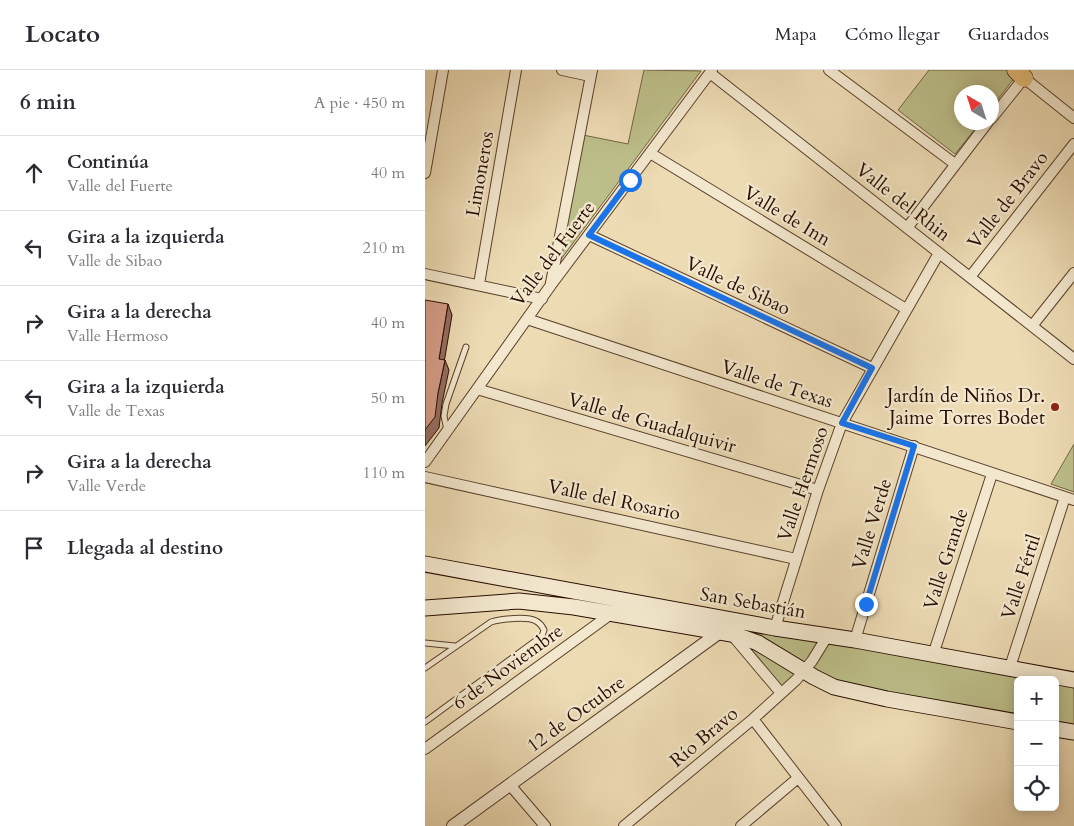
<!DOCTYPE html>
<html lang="es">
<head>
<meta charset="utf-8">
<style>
  body { margin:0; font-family:Cardo,serif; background:#f2f2f3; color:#2b2b33 }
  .controls { position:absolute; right:15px; bottom:15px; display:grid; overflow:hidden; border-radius:8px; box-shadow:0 2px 12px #0003 }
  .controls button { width:45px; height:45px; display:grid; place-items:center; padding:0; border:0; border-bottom:1px solid #e1e1e2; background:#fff; color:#2b2b33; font:25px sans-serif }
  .compass { position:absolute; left:529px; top:15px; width:45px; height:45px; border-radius:50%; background:#fff; box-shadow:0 2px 12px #0003; rotate:321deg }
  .stop { position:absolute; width:15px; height:15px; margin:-11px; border:4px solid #1a73e8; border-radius:50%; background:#fff }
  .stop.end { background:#1a73e8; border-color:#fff; box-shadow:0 1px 5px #0008 }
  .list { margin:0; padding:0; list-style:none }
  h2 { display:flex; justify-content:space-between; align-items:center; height:65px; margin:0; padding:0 20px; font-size:21px }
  h2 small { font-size:16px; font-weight:400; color:#7c7c81 }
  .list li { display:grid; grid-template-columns:32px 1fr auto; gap:15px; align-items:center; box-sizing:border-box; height:75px; padding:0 20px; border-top:1px solid #e1e1e2 }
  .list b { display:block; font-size:19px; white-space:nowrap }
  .list p { margin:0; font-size:16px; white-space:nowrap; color:#7c7c81 }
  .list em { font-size:16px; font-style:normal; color:#7c7c81 }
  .icon { flex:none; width:28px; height:28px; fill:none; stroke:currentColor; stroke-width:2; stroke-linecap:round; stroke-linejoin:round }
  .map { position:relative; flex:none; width:649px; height:756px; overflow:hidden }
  header { display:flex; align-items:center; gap:30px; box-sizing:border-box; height:70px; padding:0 25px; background:#fff; border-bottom:1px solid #e1e1e2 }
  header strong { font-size:24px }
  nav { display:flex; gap:28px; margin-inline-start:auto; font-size:18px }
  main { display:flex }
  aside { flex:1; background:#fff }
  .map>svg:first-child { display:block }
  .green { fill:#bdbf8a; stroke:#736645 }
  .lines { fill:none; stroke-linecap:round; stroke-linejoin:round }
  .service-casing { stroke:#5a402d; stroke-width:7 }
  .minor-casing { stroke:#5a402d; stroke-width:12 }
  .tertiary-casing { stroke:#5a402d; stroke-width:14 }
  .secondary-casing { stroke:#290d00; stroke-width:17 }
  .trunk-casing { stroke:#290d00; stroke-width:19 }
  .service { stroke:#f3e8ce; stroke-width:5 }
  .minor { stroke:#f3e8ce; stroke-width:10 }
  .tertiary { stroke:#f3e8ce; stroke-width:12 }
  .secondary { stroke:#f3e8ce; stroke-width:15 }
  .trunk { stroke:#e6be7a; stroke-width:18 }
  .shaded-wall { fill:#956d60; stroke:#290d00 }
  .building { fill:#d59c89; stroke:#290d00 }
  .route { stroke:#1a73e8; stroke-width:6 }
  .poi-dot { fill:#8f2418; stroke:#f3e8ce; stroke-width:2 }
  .labels { text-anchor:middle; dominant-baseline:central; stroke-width:4.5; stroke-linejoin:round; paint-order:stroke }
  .street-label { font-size:19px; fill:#290d00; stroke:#f3e8ce }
  .poi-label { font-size:19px; fill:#290d00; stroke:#f3e8ce; text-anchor:end }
</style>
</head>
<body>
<header>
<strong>Locato</strong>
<nav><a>Mapa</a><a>Cómo llegar</a><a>Guardados</a></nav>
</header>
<main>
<aside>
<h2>6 min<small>A pie · 450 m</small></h2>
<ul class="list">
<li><svg class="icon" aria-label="ahead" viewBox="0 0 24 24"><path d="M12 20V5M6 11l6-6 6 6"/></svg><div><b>Continúa</b><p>Valle del Fuerte</p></div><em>40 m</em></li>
<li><svg class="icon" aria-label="left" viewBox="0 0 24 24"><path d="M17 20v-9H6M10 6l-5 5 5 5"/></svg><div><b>Gira a la izquierda</b><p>Valle de Sibao</p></div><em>210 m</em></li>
<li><svg class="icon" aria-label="right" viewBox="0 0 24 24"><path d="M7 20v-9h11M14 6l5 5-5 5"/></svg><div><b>Gira a la derecha</b><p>Valle Hermoso</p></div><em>40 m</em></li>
<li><svg class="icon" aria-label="left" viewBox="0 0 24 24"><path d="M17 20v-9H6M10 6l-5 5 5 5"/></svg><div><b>Gira a la izquierda</b><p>Valle de Texas</p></div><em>50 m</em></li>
<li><svg class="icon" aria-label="right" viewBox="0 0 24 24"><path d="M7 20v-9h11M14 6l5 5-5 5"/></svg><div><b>Gira a la derecha</b><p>Valle Verde</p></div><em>110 m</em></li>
<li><svg class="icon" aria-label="arrive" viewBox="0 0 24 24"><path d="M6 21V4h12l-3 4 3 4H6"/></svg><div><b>Llegada al destino</b></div></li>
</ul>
</aside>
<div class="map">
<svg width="649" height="756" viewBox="0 0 649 756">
  <rect width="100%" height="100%" fill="#eddbb4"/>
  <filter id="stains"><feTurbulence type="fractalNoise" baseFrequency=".004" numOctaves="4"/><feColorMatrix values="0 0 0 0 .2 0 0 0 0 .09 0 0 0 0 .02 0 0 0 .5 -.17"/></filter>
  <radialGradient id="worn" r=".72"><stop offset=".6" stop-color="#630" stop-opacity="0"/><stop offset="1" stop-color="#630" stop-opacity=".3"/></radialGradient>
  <path class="green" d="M219,0L276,1L131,196L158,65L203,74Z
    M504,0H581L590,7L567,37L566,22H536V52L555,53L530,84L473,40Z
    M649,374V422L626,414Z
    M311,551L649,610V662L630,658V610H593V652L438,624L379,601L356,623L307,564Z"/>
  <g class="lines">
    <defs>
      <path id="service" d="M22,360L19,346L21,334L41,277
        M0,573L30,576
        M0,598L66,552C76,549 102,546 111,551C115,553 117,556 119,560L117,566L0,652"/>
      <path id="minor" d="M137,0L165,6
        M404,0L530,94
        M285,3L649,289
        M566,49L599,8L649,48
        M225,83L481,239
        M0,103L18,0
        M482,158L563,52
        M164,165L447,298
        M0,204L117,229
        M545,207L649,74
        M126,213L167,0
        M54,214L91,0
        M102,249L649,430
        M607,256L649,203
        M52,319L393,420
        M0,392L126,215L287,0
        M0,407L371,489
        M350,558L393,420L417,353L514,183
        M307,565L356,623
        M430,570L489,376
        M508,585L567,404
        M585,597L640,427
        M328,649L411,756
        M0,679L186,544
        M85,715L120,756
        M199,756L328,649L371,610L387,591L403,565
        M316,756L373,708"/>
      <path id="tertiary" d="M28,756L295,562"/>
      <path id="secondary" d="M0,494L350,558L430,570L649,610
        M0,538L94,531L149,537L295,562L311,565L333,573L389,607L409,617L462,629L593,652
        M630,659L649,662"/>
      <path id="trunk" d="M591,0L599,8"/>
    </defs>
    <use href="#service" class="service-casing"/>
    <use href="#minor" class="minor-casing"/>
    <use href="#tertiary" class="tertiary-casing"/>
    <use href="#secondary" class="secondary-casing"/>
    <use href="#trunk" class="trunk-casing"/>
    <use href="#service" class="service"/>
    <use href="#minor" class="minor"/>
    <use href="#tertiary" class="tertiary"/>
    <use href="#secondary" class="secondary"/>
    <use href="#trunk" class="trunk"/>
  </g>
  <path class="shaded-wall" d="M23,234L27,245L18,299L14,289Z
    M20,290L24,300L17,333L14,358L0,376V360L13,323Z"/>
  <path class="building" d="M0,230L23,234L14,289L20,290L13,323L10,347L0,360Z"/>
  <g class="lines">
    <path class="route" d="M205,110L164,165L447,298L417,353L489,376L441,534"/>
  </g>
  <circle class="poi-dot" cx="630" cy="337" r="5"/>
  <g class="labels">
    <g class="street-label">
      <text transform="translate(55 104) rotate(-80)">Limoneros</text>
      <text transform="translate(583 130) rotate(-52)">Valle de Bravo</text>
      <text transform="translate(478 132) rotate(38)">Valle del Rhin</text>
      <text transform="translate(362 146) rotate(31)">Valle de Inn</text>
      <text transform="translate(128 184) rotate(-53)">Valle del Fuerte</text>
      <text transform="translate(313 216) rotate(25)">Valle de Sibao</text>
      <text transform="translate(352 314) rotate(18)">Valle de Texas</text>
      <text transform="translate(227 353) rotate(16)">Valle de Guadalquivir</text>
      <text transform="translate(378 414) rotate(-71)">Valle Hermoso</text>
      <text transform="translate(189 430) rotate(12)">Valle del Rosario</text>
      <text transform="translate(447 454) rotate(-73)">Valle Verde</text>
      <text transform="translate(521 489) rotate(-72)">Valle Grande</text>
      <text transform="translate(596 507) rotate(-72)">Valle Fértil</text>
      <text transform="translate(328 533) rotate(10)">San Sebastián</text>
      <text transform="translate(83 597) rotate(-36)">6 de Noviembre</text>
      <text transform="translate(151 644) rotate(-36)">12 de Octubre</text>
      <text transform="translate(279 667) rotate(-40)">Río Bravo</text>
    </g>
    <g class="poi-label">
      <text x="620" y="326">Jardín de Niños Dr.<tspan x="620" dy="22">Jaime Torres Bodet</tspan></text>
    </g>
  </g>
  <rect width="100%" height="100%" filter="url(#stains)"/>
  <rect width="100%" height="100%" fill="url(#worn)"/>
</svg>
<div class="controls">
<button>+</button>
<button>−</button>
<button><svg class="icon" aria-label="locate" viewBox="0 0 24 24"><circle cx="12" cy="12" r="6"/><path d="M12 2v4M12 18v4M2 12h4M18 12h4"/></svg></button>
</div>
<svg class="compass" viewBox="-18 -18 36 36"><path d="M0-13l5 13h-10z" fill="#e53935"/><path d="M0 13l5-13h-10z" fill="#7c7c81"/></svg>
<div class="stop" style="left:205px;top:110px"></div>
<div class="stop end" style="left:441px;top:534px"></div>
</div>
</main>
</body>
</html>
